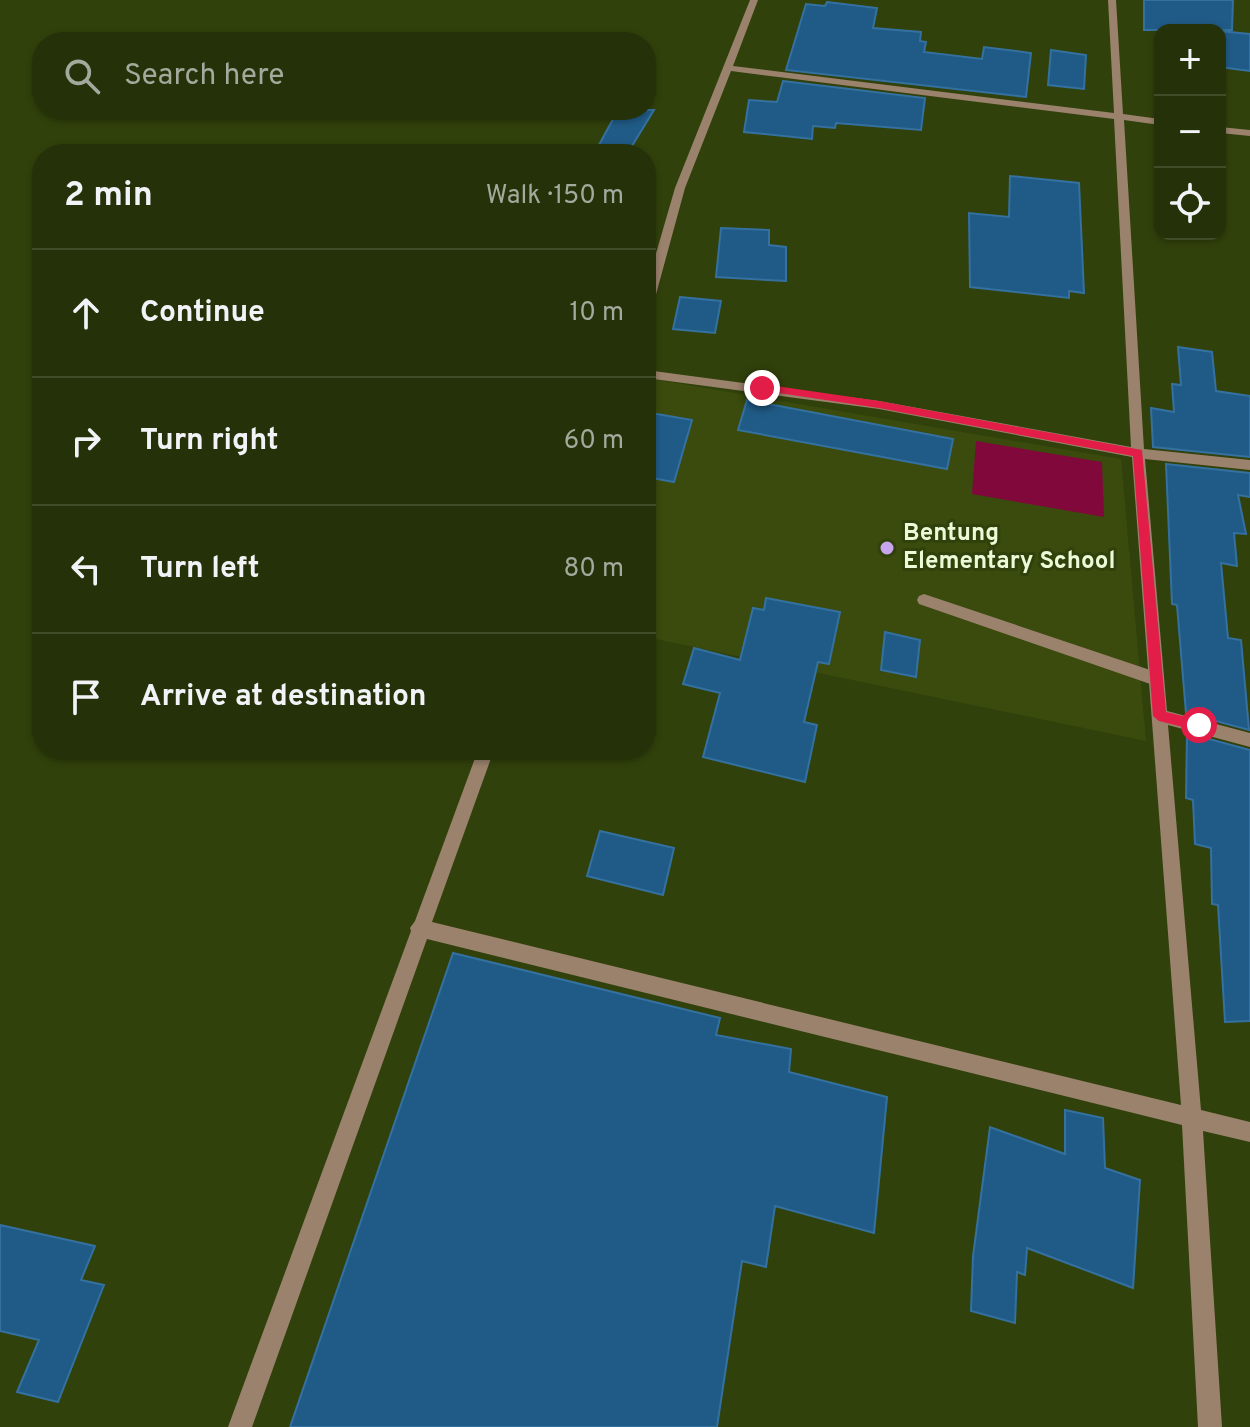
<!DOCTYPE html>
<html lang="en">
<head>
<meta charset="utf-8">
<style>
  body { margin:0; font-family:Overpass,sans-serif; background:#313d16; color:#f1f3f6 }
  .controls { position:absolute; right:24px; top:24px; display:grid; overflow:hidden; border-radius:16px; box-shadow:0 2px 6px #0004 }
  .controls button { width:72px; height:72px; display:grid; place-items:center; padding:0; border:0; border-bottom:2px solid #424c29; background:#253108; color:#f1f3f6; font:40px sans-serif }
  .stop { position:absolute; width:24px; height:24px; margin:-18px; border:6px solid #e11d48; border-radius:50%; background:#fff }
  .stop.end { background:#e11d48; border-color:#fff; box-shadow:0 2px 8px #0008 }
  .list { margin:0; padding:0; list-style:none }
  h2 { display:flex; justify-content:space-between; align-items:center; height:104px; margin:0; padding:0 32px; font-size:34px }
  h2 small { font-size:26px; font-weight:400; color:#a3a99c }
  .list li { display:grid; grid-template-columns:52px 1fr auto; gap:24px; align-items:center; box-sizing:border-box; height:128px; padding:0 32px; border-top:2px solid #424c29 }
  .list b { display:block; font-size:30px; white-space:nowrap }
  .list em { font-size:26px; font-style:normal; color:#a3a99c }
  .icon { flex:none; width:44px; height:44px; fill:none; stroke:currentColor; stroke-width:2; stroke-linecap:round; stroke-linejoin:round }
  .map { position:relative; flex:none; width:1250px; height:1427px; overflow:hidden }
  .search { position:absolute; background:#253108; box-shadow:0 2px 6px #0004; left:32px; top:32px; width:624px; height:88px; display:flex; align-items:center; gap:20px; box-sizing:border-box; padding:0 28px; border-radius:32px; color:#a3a99c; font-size:30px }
  .panel { position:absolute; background:#253108; box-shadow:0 2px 6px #0004; left:32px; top:144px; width:624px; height:616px; border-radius:32px }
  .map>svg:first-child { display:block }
  .built { fill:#3a4b0d }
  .green { fill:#81083b }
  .building { fill:#205b87; stroke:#3471a0; stroke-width:2 }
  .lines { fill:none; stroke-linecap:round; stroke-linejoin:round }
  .service { fill:#9b826c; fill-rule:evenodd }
  .minor { fill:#9b826c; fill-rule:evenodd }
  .route { fill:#e11d48 }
  .poi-dot { fill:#c7a6ef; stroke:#31410b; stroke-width:3 }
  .labels { text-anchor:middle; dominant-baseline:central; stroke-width:6; stroke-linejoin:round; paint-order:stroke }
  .poi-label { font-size:24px; font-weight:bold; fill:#ecfad7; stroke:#31410b; text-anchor:start }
</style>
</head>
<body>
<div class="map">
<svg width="1250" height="1427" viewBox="0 0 1250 1427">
  <rect width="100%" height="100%" fill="#31410b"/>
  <path class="built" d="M647,378L1121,459L1146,741L646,637Z"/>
  <path class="green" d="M976,441L1102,462L1104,517L972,494Z"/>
  <path class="building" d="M1144,0H1233L1232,30H1144Z
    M827,2L877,8L873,28L921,32L920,41L926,42L924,52L982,59L984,47L1031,53L1026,97L786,70L806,4L825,6Z
    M1220,31L1250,34V71L1220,67Z
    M1051,50L1086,55L1084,89L1048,85Z
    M783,81L925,98L921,130L836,123L835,128L813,126L812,139L744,132L749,100L777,102Z
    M618,110H654L627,154H594Z
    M1010,176L1079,183L1084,293L1069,291V298L970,287L969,213L1009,217Z
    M721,228L769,230V245L786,247V281L716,277Z
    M680,297L721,301L715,333L673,329Z
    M1178,347L1212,352L1216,391L1250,396V457L1153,447L1151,408L1174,412L1172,384L1181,385Z
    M747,400L953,439L947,469L738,430Z
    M651,413L692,420L674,482L646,477V429Z
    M1166,464L1250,473V497L1238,495L1246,534L1234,533L1237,566L1221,563L1228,638L1241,640L1249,730L1186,713L1177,605L1172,604Z
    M766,598L840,612L829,664L818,662L804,722L817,725L805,782L703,757L720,693L683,684L694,648L740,660L753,608L764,610Z
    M885,632L920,640L916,677L881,670Z
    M1187,733L1250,750V1021L1225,1022L1218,905L1212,904L1211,848L1195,844L1193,800L1186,798Z
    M600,831L674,848L663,895L587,876Z
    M453,953L720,1018L716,1035L791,1049L789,1072L887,1097L874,1233L775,1206L766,1267L742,1261L717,1427H290Z
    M1065,1110L1103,1118L1105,1168L1140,1180L1133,1288L1027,1248L1025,1275L1017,1272L1015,1323L971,1311L973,1256L990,1127L1065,1154Z
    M0,1225L95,1246L81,1280L104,1285L58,1402L17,1392L39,1340L0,1331Z"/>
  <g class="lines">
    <path class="service" d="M924,594L1162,674L1164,679L1162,684L1156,686L919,604L917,600L919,596Z"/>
    <path class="minor" d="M750,0H758L733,66L1114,113L1108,0H1116L1123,114L1160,119V125L1124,120L1144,449L1250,460V470L1145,459L1167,711L1250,733V747L1168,725L1201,1110L1250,1122V1142L1203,1131L1222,1427H1198L1182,1125L427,939L252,1427H228L411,931L410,928L415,921L478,750H494L432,922L1181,1105L1132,457L879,409L646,378V370L879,401L1131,447L1114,119L731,71L685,188L652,309L646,313V288L675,188Z
      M1220,127L1250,130V136L1220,133Z"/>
  </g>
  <path class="route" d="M762,384L879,401L1142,450L1166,712L1203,721V729L1199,731L1159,721L1153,716L1133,456L879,408L758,390V385Z"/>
  <circle class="poi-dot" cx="887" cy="548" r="8"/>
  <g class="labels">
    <g class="poi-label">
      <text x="903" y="534">Bentung<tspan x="903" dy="28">Elementary School</tspan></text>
    </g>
  </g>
</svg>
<div class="controls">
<button>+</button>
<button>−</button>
<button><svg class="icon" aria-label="locate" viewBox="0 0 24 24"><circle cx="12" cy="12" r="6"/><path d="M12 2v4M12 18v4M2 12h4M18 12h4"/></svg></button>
</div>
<div class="stop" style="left:1199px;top:725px"></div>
<div class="stop end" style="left:762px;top:388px"></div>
<div class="search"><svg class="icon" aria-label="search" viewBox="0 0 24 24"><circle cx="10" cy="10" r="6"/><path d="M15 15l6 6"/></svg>Search here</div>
<section class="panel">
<h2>2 min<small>Walk · 150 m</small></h2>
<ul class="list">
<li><svg class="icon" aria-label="ahead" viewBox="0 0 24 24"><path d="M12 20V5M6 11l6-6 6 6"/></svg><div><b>Continue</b></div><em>10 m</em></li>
<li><svg class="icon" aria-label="right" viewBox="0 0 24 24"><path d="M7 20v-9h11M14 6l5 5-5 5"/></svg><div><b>Turn right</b></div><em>60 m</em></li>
<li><svg class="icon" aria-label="left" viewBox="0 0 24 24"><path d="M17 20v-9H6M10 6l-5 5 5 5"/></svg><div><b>Turn left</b></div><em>80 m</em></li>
<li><svg class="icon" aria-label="arrive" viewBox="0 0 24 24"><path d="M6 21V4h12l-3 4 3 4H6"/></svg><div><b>Arrive at destination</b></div></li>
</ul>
</section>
</div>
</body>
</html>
